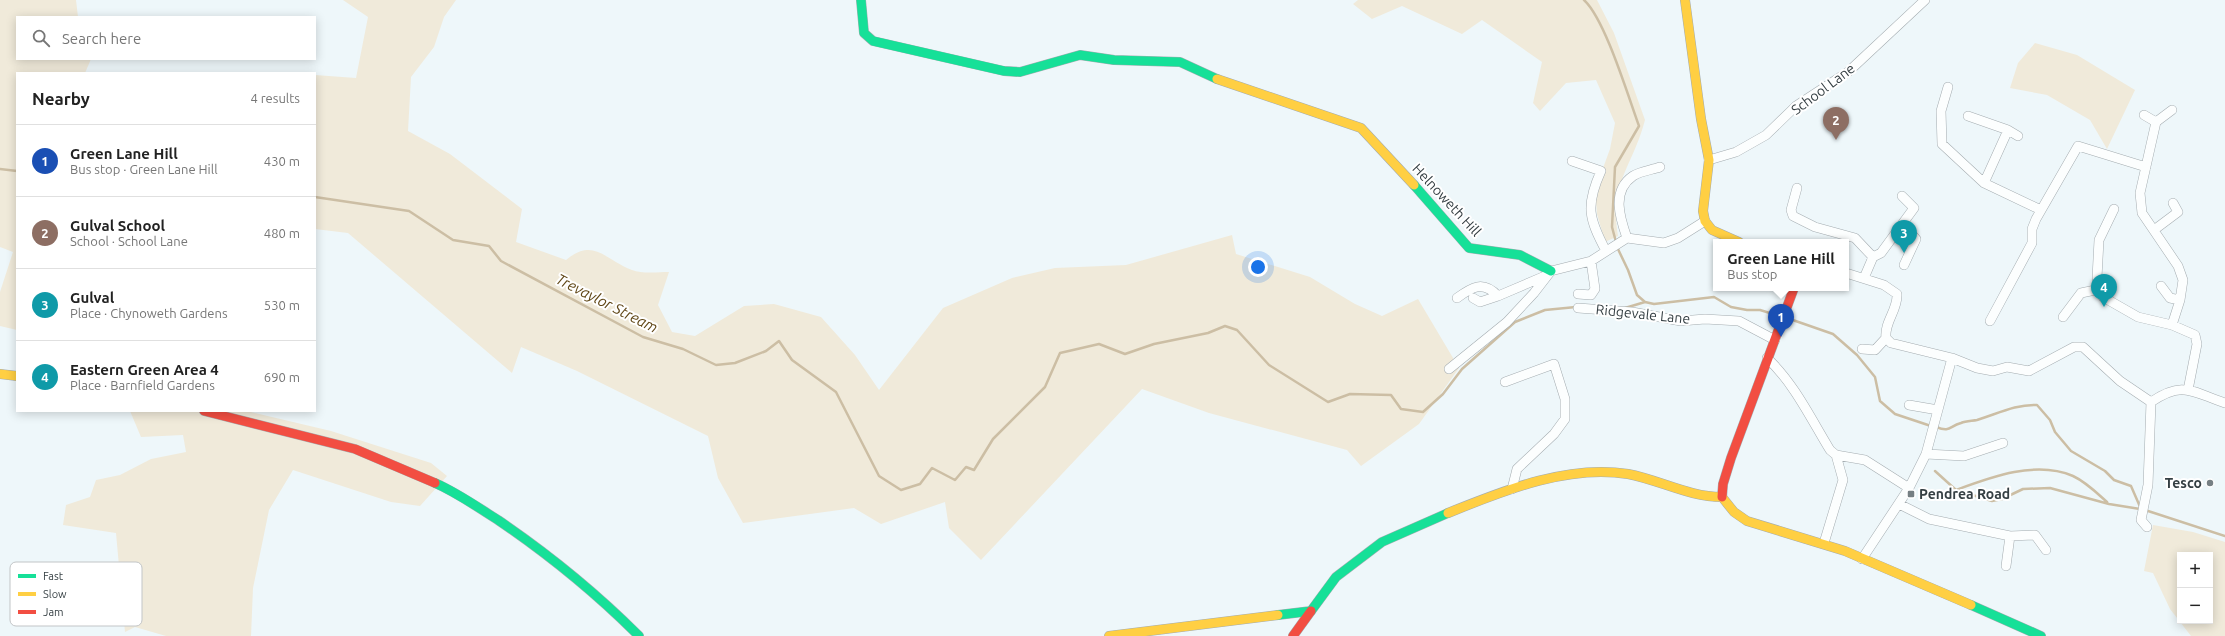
<!DOCTYPE html>
<html lang="en">
<head>
<meta charset="utf-8">
<style>
  body { margin:0; font-family:Ubuntu,sans-serif; background:#f2f2f2; color:#222 }
  .controls { position:absolute; right:12px; bottom:12px; display:grid; overflow:hidden; border-radius:0px; box-shadow:0 2px 10px #0003 }
  .controls button { width:36px; height:36px; display:grid; place-items:center; padding:0; border:0; border-bottom:1px solid #e0e0e0; background:#fff; color:#222; font:20px sans-serif }
  .you { position:absolute; left:1258px; top:267px; width:14px; height:14px; margin:-10px; border:3px solid #fff; border-radius:50%; background:#1a73e8; box-shadow:0 0 0 6px #1a73e833 }
  .badge { display:grid; place-items:center; width:26px; height:26px; border-radius:50%; background:#767f83; color:#fff; font-size:13px; font-weight:700 }
  .pin { position:absolute; translate:-50% -33px; filter:drop-shadow(0 1px 2px #0008) }
  .pin::after { content:''; position:absolute; top:21px; width:14px; height:12px; background:inherit; clip-path:polygon(0 0,100% 0,50% 100%) }
  .popup { position:absolute; left:1713px; top:239px; width:136px; height:52px; box-sizing:border-box; display:grid; place-content:center; border-radius:0px; background:#fff; filter:drop-shadow(0 1px 3px #0005); font-size:13px; white-space:nowrap; color:#767676 }
  .popup b { font-size:15px; color:#222 }
  .popup::after { content:''; position:absolute; left:50%; top:100%; margin-left:-8px; border:8px solid transparent; border-top-color:#fff }
  .list { margin:0; padding:0; list-style:none }
  h2 { display:flex; justify-content:space-between; align-items:center; height:52px; margin:0; padding:0 16px; font-size:17px }
  h2 small { font-size:13px; font-weight:400; color:#767676 }
  .list li { display:grid; grid-template-columns:26px 1fr auto; gap:12px; align-items:center; box-sizing:border-box; height:72px; padding:0 16px; border-top:1px solid #e0e0e0 }
  .list b { display:block; font-size:15px; white-space:nowrap }
  .list p { margin:0; font-size:13px; white-space:nowrap; color:#767676 }
  .list em { font-size:13px; font-style:normal; color:#767676 }
  .icon { flex:none; width:22px; height:22px; fill:none; stroke:currentColor; stroke-width:2; stroke-linecap:round; stroke-linejoin:round }
  .map { position:relative; flex:none; width:2225px; height:636px; overflow:hidden }
  .search { position:absolute; background:#fff; box-shadow:0 2px 10px #0003; left:16px; top:16px; width:300px; height:44px; display:flex; align-items:center; gap:10px; box-sizing:border-box; padding:0 14px; border-radius:0px; color:#767676; font-size:15px }
  .panel { position:absolute; background:#fff; box-shadow:0 2px 10px #0003; left:16px; top:72px; width:300px; height:340px; border-radius:0px }
  .map>svg:first-child { display:block }
  .green { fill:#f0eada; fill-rule:evenodd }
  .lines { fill:none; stroke-linecap:round; stroke-linejoin:round }
  .stream { stroke:#ccbea4; stroke-width:2.5 }
  .street-casing { stroke:#a4acb0; stroke-width:10 }
  .fast-casing { stroke:#a4acb0; stroke-width:10 }
  .slow-casing { stroke:#a4acb0; stroke-width:10 }
  .jam-casing { stroke:#a4acb0; stroke-width:10 }
  .street { stroke:#fcfefe; stroke-width:9 }
  .fast { stroke:#16e098; stroke-width:9 }
  .slow { stroke:#ffcf43; stroke-width:9 }
  .jam { stroke:#f24e42; stroke-width:9 }
  .poi-dot { fill:#767f83; stroke:#fff; stroke-width:1.5 }
  .labels { text-anchor:middle; dominant-baseline:central; stroke-width:4; stroke-linejoin:round; paint-order:stroke }
  .street-label { font-size:14px; fill:#353f43; stroke:#fff }
  .poi-label { font-size:14px; font-weight:bold; fill:#353f43; stroke:#fff; text-anchor:end }
  .water-label { font-size:15px; font-style:italic; fill:#604717; stroke:#fff }
  .key { fill:#fff; stroke:#c2c5c7; stroke-width:1 }
  .key-label { font-size:11px; fill:#353f43 }
</style>
</head>
<body>
<div class="map">
<svg width="2225" height="636" viewBox="0 0 2225 636">
  <rect width="100%" height="100%" fill="#eef7fa"/>
  <path class="green" d="M0,0H76L78,17H17V59H91L85,73H17V330L0,326V292L13,252L0,247Z
    M343,0H456L444,17L434,47L411,77L408,131L450,154L522,209L516,242L566,260C594,237 605,260 632,270C642,274 658,272 669,272L658,305L672,332L695,336L744,306L774,304L821,317L855,355L879,390L943,308L1012,278L1055,268L1126,265L1232,235L1236,254L1310,277L1355,304L1382,316L1418,299L1459,368L1419,424L1361,466L1347,450L1209,413L1142,389L981,560L949,528L945,502L881,524L854,508L743,523L718,478L708,436L577,371L521,347L512,373L348,233L315,229V75L356,78L368,17Z
    M1358,0H1597L1614,33L1645,120C1633,166 1609,183 1618,236L1605,242L1597,214L1595,190L1610,149L1615,123L1596,80L1566,83L1540,111L1533,103L1542,62L1482,20L1462,34L1402,6L1372,19L1353,4Z
    M2035,43L2077,55L2135,90L2107,149L2090,120L2047,95L2010,88L2018,63Z
    M130,411H247L331,431L431,463L447,476L420,506L391,502L293,470L269,510L253,588L251,636H166L135,627L125,632L116,533L63,525L66,505L90,497L96,480L120,475L151,459L186,452L183,435L141,437Z
    M2153,525L2193,532L2225,542V636H2191L2170,609L2153,573L2144,571ZM2180,555H2210V621H2180Z"/>
  <g class="lines">
    <path class="stream" d="M1584,0C1605,19 1628,96 1639,126L1615,167L1612,227L1616,242
      M0,169L17,171
      M315,197L409,211L453,240L489,246L501,261L643,337L683,349L716,365L735,363L766,351L779,341L792,360L836,392L879,476L901,490L920,484L932,468L955,480L966,467L974,470L993,439L1045,387L1060,353L1099,344L1125,354L1154,344L1208,333L1225,326L1237,330L1269,365L1328,402L1350,394L1391,395L1401,409L1423,412L1443,394L1462,369L1515,322L1545,310L1576,307
      M1617,247L1628,270L1637,295L1645,302L1654,304L1714,297L1731,307L1747,310H1760L1780,316
      M1625,308L1645,302
      M1787,318L1833,334L1857,355L1875,377L1880,401L1895,414L1931,426
      M1936,427C1951,433 1949,426 1961,423C1966,421 1972,421 1977,420C1997,414 2016,404 2037,405L2050,420L2055,432L2071,451L2105,471L2114,480L2131,486L2141,509
      M1935,471L1956,490C1991,477 2036,460 2073,476C2086,482 2097,493 2107,502
      M1956,490L1992,501L2002,499L2023,489L2050,488L2109,504L2140,509
      M2145,510L2225,536"/>
    <defs>
      <path id="street" d="M1948,87L1941,111L1942,144L1984,183L2041,210
        M2144,115L2156,122
        M1968,116L2008,130L1984,183
        M2008,130L2018,136
        M1709,160L1736,152L1766,135L1796,106L1848,72L1925,0
        M1572,161L1601,171C1585,206 1589,219 1606,251
        M1797,188L1791,210L1793,216L1815,227L1855,238L1873,257
        M2114,209L2099,240L2097,278L2103,297L2138,317L2172,325L2195,335L2197,344L2188,390
        M1903,225L1916,239L1904,265
        M2154,230L2178,212L2173,203
        M1627,238C1620,218 1611,191 1633,176C1640,171 1652,170 1660,167
        M1846,273L1884,285L1897,294C1898,310 1884,322 1886,338L1891,343L1952,358L1977,368L1993,371L2007,367L2029,371L2074,347H2083L2120,381L2151,402
        M1864,278L1873,257L1881,253L1914,208L1902,196
        M2161,286L2170,298L2180,300
        M1578,294L1591,295L1595,289L1591,261
        M1457,298C1472,287 1483,280 1498,296L1545,276
        M1473,298L1480,302L1498,296
        M1578,308L1632,312L1681,321L1705,319L1739,321L1775,340
        M2063,317L2081,293L2100,289
        M1990,321L2032,243V229L2036,219L2078,146L2146,167
        M2172,325L2180,300L2183,280L2178,266L2142,213L2140,193L2156,122L2172,110
        M1862,349L1875,350L1886,338
        M1767,358C1794,383 1811,419 1830,450L1836,455L1865,460L1909,488
        M1449,369L1507,322L1534,293L1551,271L1591,261L1627,238L1664,243L1678,238L1705,221
        M1505,382L1554,364L1565,399V419L1554,434L1517,469L1512,489
        M2151,402C2183,380 2192,392 2225,403
        M1909,405L1938,410
        M1926,454L1964,456L2003,443
        M1899,504L1929,519L2010,536
        M2147,527L2141,520L2148,485L2151,402
        M1824,543L1843,480L1836,455
        M1862,559L1909,488L1926,454L1952,358
        M2006,566L2010,536L2035,535L2046,550"/>
      <path id="fast" d="M861,0L864,33L873,41L1004,71L1020,72L1080,55L1114,60L1180,62L1217,79
        M1414,185L1469,248L1520,255L1551,271
        M435,483C458,493 477,507 498,520C548,554 596,593 639,636
        M1971,605L2041,636
        M1278,615L1311,611L1336,577L1382,542L1448,513"/>
      <path id="slow" d="M1685,0L1701,119L1709,160L1703,211L1705,221L1712,230L1739,242
        M1217,79L1361,128L1414,185
        M0,374L17,376
        M1722,497L1734,512L1747,521L1845,551L1971,605
        M1448,513C1503,491 1567,464 1628,474C1660,480 1689,497 1722,497
        M1109,636L1278,615"/>
      <path id="jam" d="M204,411L355,449L435,483
        M1722,497L1723,484L1731,458L1794,288
        M1293,636L1311,611"/>
    </defs>
    <use href="#street" class="street-casing"/>
    <use href="#fast" class="fast-casing"/>
    <use href="#slow" class="slow-casing"/>
    <use href="#jam" class="jam-casing"/>
    <use href="#street" class="street"/>
    <use href="#fast" class="fast"/>
    <use href="#slow" class="slow"/>
    <use href="#jam" class="jam"/>
  </g>
  <g class="poi-dot">
    <circle cx="2210" cy="483" r="4"/>
    <rect x="1907" y="490" width="8" height="8" rx="2"/>
  </g>
  <g class="labels">
    <g class="street-label">
      <text transform="translate(1823 89) rotate(-37)">School Lane</text>
      <text transform="translate(1447 200) rotate(47)">Helnoweth Hill</text>
      <text transform="translate(1643 314) rotate(6)">Ridgevale Lane</text>
    </g>
    <g class="poi-label">
      <text x="2202" y="483">Tesco</text>
      <text x="1919" y="494" text-anchor="start">Pendrea Road</text>
    </g>
    <g class="water-label">
      <text transform="translate(607 303) rotate(27)">Trevaylor Stream</text>
    </g>
  </g>
  <rect x="10" y="562" width="132" height="64" rx="6" class="key"/>
  <rect x="18" y="574" width="18" height="4" fill="#16e098"/>
  <rect x="18" y="592" width="18" height="4" fill="#ffcf43"/>
  <rect x="18" y="610" width="18" height="4" fill="#f24e42"/>
  <g class="key-label">
    <text x="43" y="580">Fast</text>
    <text x="43" y="598">Slow</text>
    <text x="43" y="616">Jam</text>
  </g>
</svg>
<div class="controls">
<button>+</button>
<button>−</button>
</div>
<div class="you"></div>
<div class="pin badge" style="left:1781px;top:337px;background:#1a4fb4">1</div>
<div class="popup"><b>Green Lane Hill</b>Bus stop</div>
<div class="pin badge" style="left:1836px;top:140px;background:#8d6e63">2</div>
<div class="pin badge" style="left:1904px;top:253px;background:#0f9aa8">3</div>
<div class="pin badge" style="left:2104px;top:307px;background:#0f9aa8">4</div>
<div class="search"><svg class="icon" aria-label="search" viewBox="0 0 24 24"><circle cx="10" cy="10" r="6"/><path d="M15 15l6 6"/></svg>Search here</div>
<section class="panel">
<h2>Nearby<small>4 results</small></h2>
<ul class="list">
<li><span class="badge" style="background:#1a4fb4">1</span><div><b>Green Lane Hill</b><p>Bus stop · Green Lane Hill</p></div><em>430 m</em></li>
<li><span class="badge" style="background:#8d6e63">2</span><div><b>Gulval School</b><p>School · School Lane</p></div><em>480 m</em></li>
<li><span class="badge" style="background:#0f9aa8">3</span><div><b>Gulval</b><p>Place · Chynoweth Gardens</p></div><em>530 m</em></li>
<li><span class="badge" style="background:#0f9aa8">4</span><div><b>Eastern Green Area 4</b><p>Place · Barnfield Gardens</p></div><em>690 m</em></li>
</ul>
</section>
</div>
</body>
</html>
